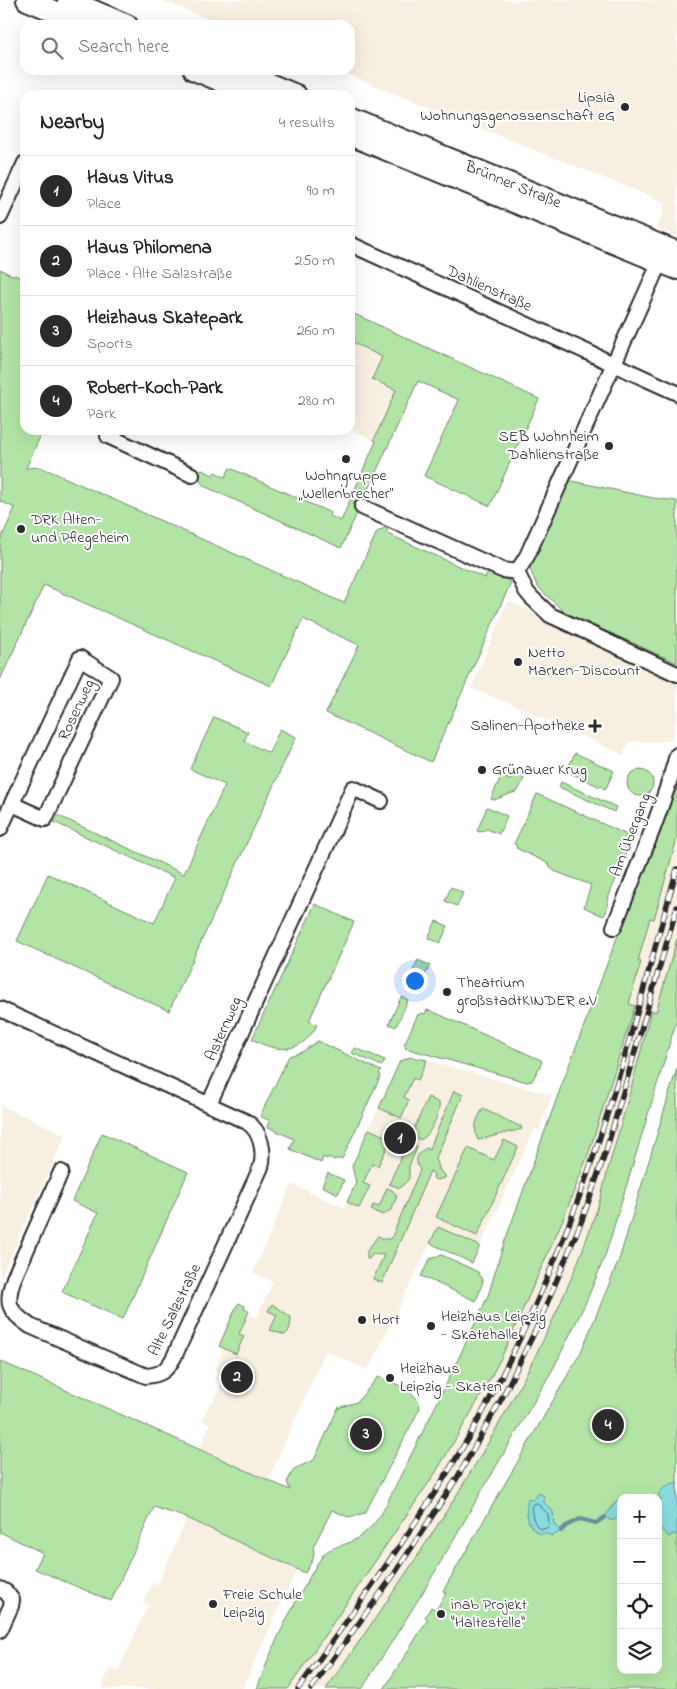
<!DOCTYPE html>
<html lang="en">
<head>
<meta charset="utf-8">
<style>
  body { margin:0; font-family:"Indie Flower",sans-serif; background:#f2f2f2; color:#202124 }
  .controls { position:absolute; right:15px; bottom:15px; display:grid; overflow:hidden; border-radius:10px; box-shadow:0 5px 20px #0002 }
  .controls button { width:45px; height:45px; display:grid; place-items:center; padding:0; border:0; border-bottom:1px solid #e0e0e0; background:#fff; color:#202124; font:25px sans-serif }
  .you { position:absolute; left:414px; top:980px; width:18px; height:18px; margin:-12px; border:4px solid #fff; border-radius:50%; background:#1a73e8; box-shadow:0 0 0 8px #1a73e833 }
  .badge { display:grid; place-items:center; width:32px; height:32px; border-radius:50%; background:#2b2b2b; color:#fff; font-size:16px; font-weight:700 }
  .pin { position:absolute; translate:-50% -50%; border:2px solid #fff; box-shadow:0 1px 5px #0006 }
  .list { margin:0; padding:0; list-style:none }
  h2 { display:flex; justify-content:space-between; align-items:center; height:65px; margin:0; padding:0 20px; font-size:21px }
  h2 small { font-size:16px; font-weight:400; color:#757577 }
  .list li { display:grid; grid-template-columns:32px 1fr auto; gap:15px; align-items:center; box-sizing:border-box; height:70px; padding:0 20px; border-top:1px solid #e0e0e0 }
  .list b { display:block; font-size:19px; white-space:nowrap }
  .list p { margin:0; font-size:16px; white-space:nowrap; color:#757577 }
  .list em { font-size:16px; font-style:normal; color:#757577 }
  .icon { flex:none; width:28px; height:28px; fill:none; stroke:currentColor; stroke-width:2; stroke-linecap:round; stroke-linejoin:round }
  .map { position:relative; flex:none; width:677px; height:1689px; overflow:hidden }
  .search { position:absolute; background:#fff; box-shadow:0 5px 20px #0002; left:20px; top:20px; width:335px; height:55px; display:flex; align-items:center; gap:12px; box-sizing:border-box; padding:0 18px; border-radius:15px; color:#757577; font-size:19px }
  .panel { position:absolute; background:#fff; box-shadow:0 5px 20px #0002; left:20px; top:90px; width:335px; height:345px; border-radius:15px }
  .map>svg:first-child { display:block }
  .built { fill:#f7f0e1 }
  .green { fill:#b2e5a5; stroke:#6e8868; fill-rule:evenodd }
  .water { fill:#89dbe0; stroke:#639598 }
  .lines { fill:none; stroke-linecap:round; stroke-linejoin:round }
  .shore { stroke:#517173; stroke-width:1 }
  .stream { stroke:#639598; stroke-width:4 }
  .minor-casing { stroke:#2b2b2b; stroke-width:18 }
  .secondary-casing { stroke:#2b2b2b; stroke-width:24 }
  .minor { stroke:#fff; stroke-width:14 }
  .secondary { stroke:#fff; stroke-width:20 }
  .rail-casing { stroke:#2b2b2b; stroke-width:5.5 }
  .rail { stroke:#fff; stroke-width:4; stroke-dasharray:11; stroke-linecap:butt }
  .poi-dot { fill:#2b2b2b; stroke:#fff; stroke-width:2 }
  .labels { text-anchor:middle; dominant-baseline:central; stroke-width:4; stroke-linejoin:round; paint-order:stroke }
  .poi-label { font-size:16px; fill:#2b2b2b; stroke:#fff; text-anchor:start }
  .street-label { font-size:16px; fill:#2b2b2b; stroke:#fff }
</style>
</head>
<body>
<div class="map">
<svg width="677" height="1689" viewBox="0 0 677 1689">
  <rect width="100%" height="100%" fill="#fff"/>
  <filter id="ink" filterUnits="userSpaceOnUse"><feTurbulence type="fractalNoise" baseFrequency=".02" numOctaves="2"/><feDisplacementMap in="SourceGraphic" scale="10" xChannelSelector="R" yChannelSelector="G"/><feConvolveMatrix kernelMatrix="1 2 1 2 8 2 1 2 1" color-interpolation-filters="sRGB"/></filter>
  <g filter="url(#ink)">
    <path class="built" d="M160,0H677V237L656,228L664,211V202L336,70H350V25H223Z
      M350,342L382,357L397,390L374,440L350,429Z
      M508,601L677,678V714L671,741L629,742L623,755L514,705L471,688Z
      M677,838V939L656,1012L651,1011L636,1075L599,1205L567,1287L530,1366L500,1423L449,1509L370,1627L326,1689H288L436,1472L479,1399L502,1356L564,1217L589,1152L634,1006L629,1005L641,963L638,961L650,918H654Z
      M407,1057H415L552,1095L539,1130L535,1128L480,1246L438,1227L368,1370L326,1351L268,1480L199,1449L210,1425L202,1420L211,1401L213,1402L226,1374L215,1369L224,1348L235,1354L238,1334L248,1314L257,1317L273,1282L253,1272L292,1184L344,1208L356,1183L352,1166L400,1061Z
      M0,1105L66,1135L0,1279Z
      M187,1518L297,1569L242,1689H105L101,1688L110,1668L118,1671L148,1605L143,1603L152,1583L157,1585Z"/>
    <path class="green" d="M0,269L9,274L25,278V430H43L26,468L40,467L59,475L344,603L377,532L390,525L386,533L485,578L489,570L511,582L431,762L326,713L359,645L303,619L271,686L44,585L0,680V541L15,508L0,501Z
      M350,312L539,399L490,506L424,476L459,400L418,381L341,548L204,486L196,476L200,469L213,475L215,472L225,477L230,468L331,513L330,516L341,521L376,441L374,440L396,390L372,379L382,357L350,341Z
      M562,479L653,498L677,501V663L564,612L537,586L530,569L527,556Z
      M214,717L248,732L244,741L269,753L280,729L296,737L169,1011L17,941L48,874L154,923L175,878L54,822L57,815L184,874L225,785L190,769Z
      M575,753L614,771L606,788L604,789L601,786L600,787L569,772L570,771L567,770Z
      M627 783a13 13 0 1 1 26 0a13 13 0 1 1-26 0Z
      M513,771L525,776L518,791L494,800L491,799L501,776L510,780Z
      M677,777V838L654,919L650,918L638,961L641,962L629,1004L635,1006L589,1152L564,1217L502,1356L479,1399L436,1472L288,1689H257C270,1652 286,1618 306,1584C311,1574 317,1563 324,1554C331,1547 339,1547 348,1543C363,1537 373,1526 382,1513L441,1395L488,1296L502,1249L558,1095Z
      M561,782L616,807L614,812L559,787Z
      M537,794L625,834L634,833L609,896L606,913L603,916L584,907L591,885L554,871L547,863L516,848L517,846L514,844Z
      M487,807L507,816L499,834L487,829L480,832L477,831Z
      M451,887L463,893L457,906L445,901Z
      M315,904L354,922L309,1021L317,1025C303,1053 278,1054 252,1039Z
      M436,921L448,926L440,943L428,938Z
      M677,939V1019L605,1256L586,1302L554,1367L423,1592L362,1689H326C416,1561 505,1432 567,1288C579,1261 589,1233 598,1206C602,1194 605,1181 608,1169C624,1116 638,1064 651,1010L656,1012Z
      M418,960L430,965L417,993L412,991L415,984L408,981Z
      M401,997L408,1000L396,1027L389,1024Z
      M427,1010L428,1011L429,1010L541,1060L542,1062L532,1081L527,1082L405,1048L406,1046L404,1045L418,1014L420,1015L421,1013L425,1014Z
      M318,1041L381,1071L379,1074L381,1075L342,1159H336L335,1160L328,1157L327,1159L323,1157L321,1163L290,1149L294,1139L268,1127L270,1121L260,1116L289,1056L302,1052Z
      M355,1048L385,1060L382,1066L352,1053Z
      M411,1057L427,1060L418,1080L413,1078L404,1097L409,1100L401,1118L379,1108L400,1061Z
      M677,1068V1689H384L428,1619L425,1617L431,1607L436,1610L446,1593L443,1591L581,1352L619,1260ZM621,1498H658V1670H621Z
      M454,1091L463,1095L435,1160L437,1161L440,1171L445,1175V1178L436,1180L433,1178L434,1174L430,1171L382,1283L373,1279L384,1255L373,1254L369,1259H367V1251L378,1236L384,1239H391L420,1170C414,1160 416,1153 427,1148L429,1150Z
      M428,1097L439,1103C441,1110 430,1136 422,1139C419,1140 414,1137 411,1136Z
      M483,1109L519,1126H521L522,1129L478,1140C473,1128 476,1120 483,1109Z
      M369,1129L391,1139L378,1166L372,1164L363,1183L370,1186L359,1208L347,1202L356,1183L352,1166Z
      M102,1133L188,1172L123,1319L62,1292L98,1213L72,1201Z
      M409,1140L414,1142L417,1148L409,1166V1179L400,1188L389,1184Z
      M504,1140L518,1147L477,1236L436,1217L468,1148L494,1160Z
      M328,1173L344,1180L338,1194L322,1186Z
      M387,1188L392,1190L397,1196L392,1209L383,1215L371,1210L373,1205L379,1207Z
      M438,1227L480,1246L472,1263L430,1243Z
      M442,1255L478,1272L483,1281L476,1301L421,1276L430,1259Z
      M239,1303L245,1306L244,1309L249,1311L239,1334L244,1336L236,1354L219,1346L237,1305Z
      M272,1304L291,1317C291,1324 290,1331 285,1335L270,1330L277,1315L268,1311Z
      M0,1361L174,1438L290,1490L287,1482L294,1469L314,1460L338,1408L357,1402L378,1377C395,1384 417,1389 420,1408L365,1513L348,1517L332,1510L313,1547C316,1558 310,1564 305,1573L187,1518L154,1507L111,1601L35,1569L43,1553L0,1532Z"/>
    <path class="water" d="M677,1482V1535L673,1534L669,1537L660,1528L658,1507L661,1500L658,1494L666,1486Z
      M539,1493L544,1496V1503L553,1511L554,1524L561,1531L552,1536L545,1533L541,1534C526,1529 525,1511 528,1498L533,1500Z
      M621,1500V1514L613,1521L605,1517L616,1501Z"/>
    <g class="lines">
      <path class="shore" d="M537,1503L548,1514L549,1525L547,1528L540,1529C534,1525 530,1511 532,1505Z"/>
      <path class="stream" d="M561,1531L566,1526L580,1519L596,1523L605,1517"/>
      <defs>
        <path id="minor" d="M0,217L25,163
          M350,244L677,393
          M111,430L108,436L192,475
          M362,507L502,570L517,572
          M517,572L527,556L663,255
          M517,572L526,591L531,597L550,615L677,674
          M0,829L80,658L111,678L45,819L12,804
          M614,927C636,870 661,814 677,755
          M0,1009L247,1122C261,1131 265,1152 261,1167L174,1357C167,1370 161,1375 146,1376L30,1326C8,1311 5,1303 14,1278L61,1172
          M209,1104L353,788L381,801
          M0,1589L6,1592L12,1600L11,1606L0,1630"/>
        <path id="secondary" d="M27,0L87,25
          M68,0L127,25
          M194,70L255,95
          M236,70L296,95
          M350,118L677,252
          M350,135L677,269"/>
      </defs>
      <use href="#minor" class="minor-casing"/>
      <use href="#secondary" class="secondary-casing"/>
      <use href="#minor" class="minor"/>
      <use href="#secondary" class="secondary"/>
      <defs>
        <path id="rail" d="M298,1689C367,1592 439,1497 494,1391C532,1317 564,1242 591,1164C624,1067 649,967 677,869
          M311,1689L393,1576L457,1478L502,1398L537,1327L582,1220L606,1151L677,907"/>
      </defs>
      <use href="#rail" class="rail-casing"/>
      <use href="#rail" class="rail"/>
    </g>
  </g>
  <g class="poi-dot">
    <circle cx="625" cy="107" r="5"/>
    <circle cx="609" cy="446" r="5"/>
    <circle cx="346" cy="459" r="5"/>
    <circle cx="21" cy="529" r="5"/>
    <circle cx="518" cy="662" r="5"/>
    <path d="M592.5 718.5h5v5h5v5h-5v5h-5v-5h-5v-5h5z"/>
    <circle cx="482" cy="770" r="5"/>
    <circle cx="447" cy="992" r="5"/>
    <circle cx="362" cy="1320" r="5"/>
    <circle cx="431" cy="1326" r="5"/>
    <circle cx="390" cy="1378" r="5"/>
    <circle cx="213" cy="1604" r="5"/>
    <circle cx="441" cy="1614" r="5"/>
  </g>
  <g class="labels">
    <g class="poi-label">
      <text x="615" y="98" text-anchor="end">Lipsia<tspan x="615" dy="18">Wohnungsgenossenschaft eG</tspan></text>
      <text x="599" y="437" text-anchor="end">SEB Wohnheim<tspan x="599" dy="18">Dahlienstraße</tspan></text>
      <text x="346" y="476" text-anchor="middle">Wohngruppe<tspan x="346" dy="18">„Wellenbrecher“</tspan></text>
      <text x="31" y="520">DRK Alten-<tspan x="31" dy="18">und Pflegeheim</tspan></text>
      <text x="528" y="653">Netto<tspan x="528" dy="18">Marken-Discount</tspan></text>
      <text x="585" y="726" text-anchor="end">Salinen-Apotheke</text>
      <text x="492" y="770">Grünauer Krug</text>
      <text x="457" y="983">Theatrium<tspan x="457" dy="18">großstadtKINDER e.V</tspan></text>
      <text x="441" y="1317">Heizhaus Leipzig<tspan x="441" dy="18">- Skatehalle</tspan></text>
      <text x="372" y="1320">Hort</text>
      <text x="400" y="1369">Heizhaus<tspan x="400" dy="18">Leipzig - Skaten</tspan></text>
      <text x="223" y="1595">Freie Schule<tspan x="223" dy="18">Leipzig</tspan></text>
      <text x="451" y="1605">inab Projekt<tspan x="451" dy="18">"Haltestelle"</tspan></text>
    </g>
    <g class="street-label">
      <text transform="translate(513 185) rotate(22)">Brünner Straße</text>
      <text transform="translate(489 289) rotate(24)">Dahlienstraße</text>
      <text transform="translate(77 710) rotate(-65)">Rosenweg</text>
      <text transform="translate(631 835) rotate(-69)">Am Übergang</text>
      <text transform="translate(224 1029) rotate(-66)">Asternweg</text>
      <text transform="translate(175 1310) rotate(-64)">Alte Salzstraße</text>
    </g>
  </g>
</svg>
<div class="controls">
<button>+</button>
<button>−</button>
<button><svg class="icon" aria-label="locate" viewBox="0 0 24 24"><circle cx="12" cy="12" r="6"/><path d="M12 2v4M12 18v4M2 12h4M18 12h4"/></svg></button>
<button><svg class="icon" aria-label="layers" viewBox="0 0 24 24"><path d="M12 4l9 5-9 5-9-5zM3 14l9 5 9-5"/></svg></button>
</div>
<div class="you"></div>
<div class="pin badge" style="left:400px;top:1138px">1</div>
<div class="pin badge" style="left:237px;top:1377px">2</div>
<div class="pin badge" style="left:366px;top:1434px">3</div>
<div class="pin badge" style="left:608px;top:1425px">4</div>
<div class="search"><svg class="icon" aria-label="search" viewBox="0 0 24 24"><circle cx="10" cy="10" r="6"/><path d="M15 15l6 6"/></svg>Search here</div>
<section class="panel">
<h2>Nearby<small>4 results</small></h2>
<ul class="list">
<li><span class="badge">1</span><div><b>Haus Vitus</b><p>Place</p></div><em>90 m</em></li>
<li><span class="badge">2</span><div><b>Haus Philomena</b><p>Place · Alte Salzstraße</p></div><em>250 m</em></li>
<li><span class="badge">3</span><div><b>Heizhaus Skatepark</b><p>Sports</p></div><em>260 m</em></li>
<li><span class="badge">4</span><div><b>Robert-Koch-Park</b><p>Park</p></div><em>280 m</em></li>
</ul>
</section>
</div>
</body>
</html>
